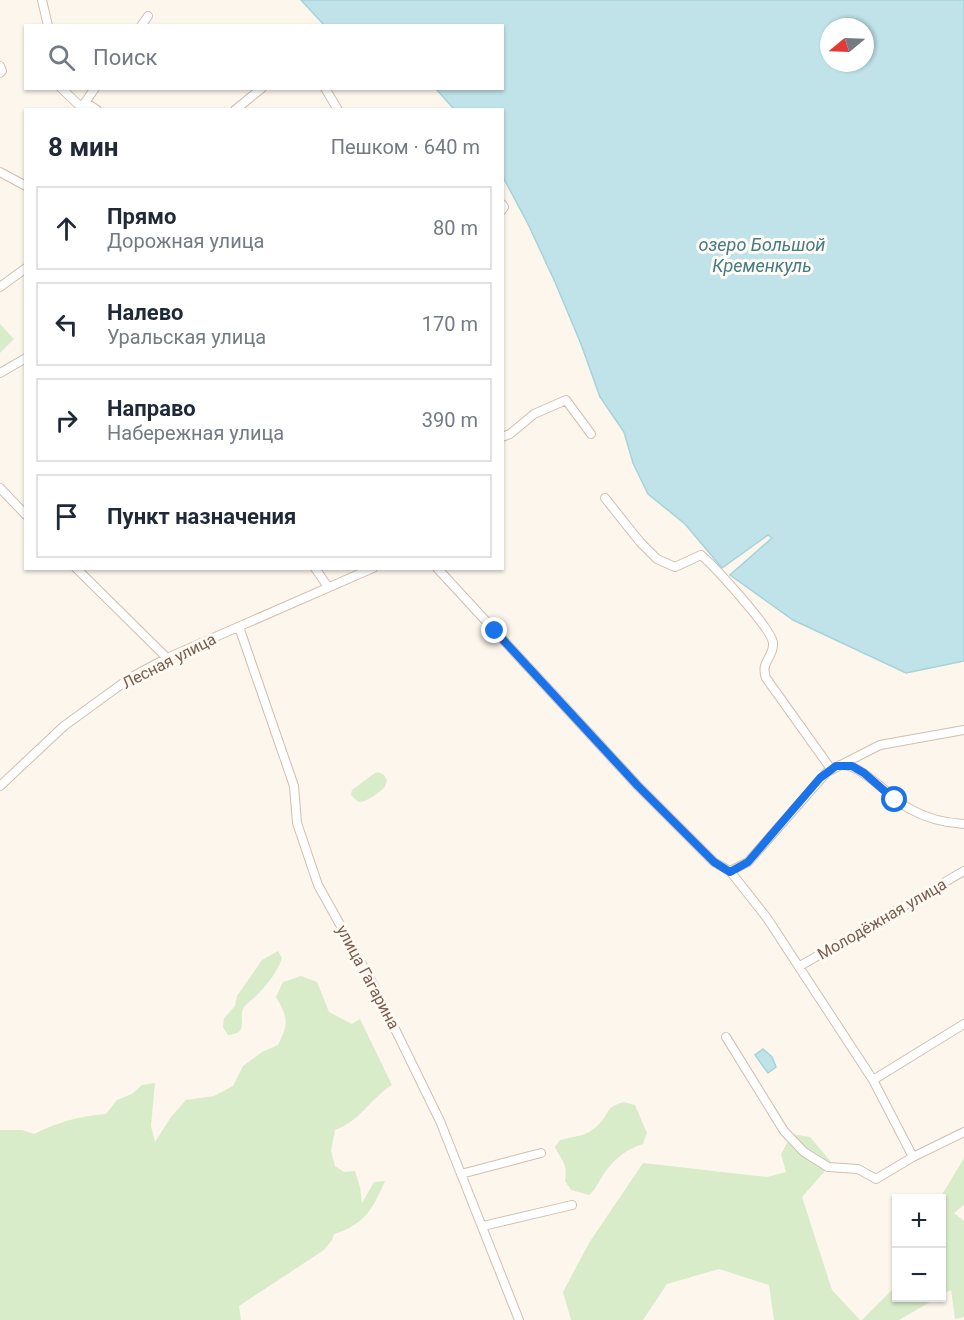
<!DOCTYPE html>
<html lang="ru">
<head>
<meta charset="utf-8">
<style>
  body { margin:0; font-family:Roboto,sans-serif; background:#f2f2f3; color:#1f2937 }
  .controls { position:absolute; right:18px; bottom:18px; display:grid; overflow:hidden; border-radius:0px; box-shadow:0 2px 4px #0004 }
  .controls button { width:54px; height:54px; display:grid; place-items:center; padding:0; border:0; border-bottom:2px solid #e0e1e3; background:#fff; color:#1f2937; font:30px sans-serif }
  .compass { position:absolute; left:820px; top:18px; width:54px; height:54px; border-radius:50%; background:#fff; box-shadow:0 2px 4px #0004; rotate:251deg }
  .stop { position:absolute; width:18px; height:18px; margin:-14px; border:4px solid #1a73e8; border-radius:50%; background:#fff }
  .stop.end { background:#1a73e8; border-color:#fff; box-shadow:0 2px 6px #0008 }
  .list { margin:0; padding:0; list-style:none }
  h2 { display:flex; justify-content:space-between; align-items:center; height:78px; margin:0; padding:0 24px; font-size:26px }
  h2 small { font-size:20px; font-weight:400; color:#747a83 }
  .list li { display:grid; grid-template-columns:39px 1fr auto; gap:18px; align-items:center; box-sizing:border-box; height:84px; margin:0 12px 12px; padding:0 12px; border:2px solid #e0e1e3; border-radius:0px }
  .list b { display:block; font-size:22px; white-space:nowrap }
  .list p { margin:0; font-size:20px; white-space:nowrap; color:#747a83 }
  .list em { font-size:20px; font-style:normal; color:#747a83 }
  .icon { flex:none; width:33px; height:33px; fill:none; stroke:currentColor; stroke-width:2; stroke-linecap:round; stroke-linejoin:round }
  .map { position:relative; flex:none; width:964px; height:1320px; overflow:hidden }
  .search { position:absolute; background:#fff; box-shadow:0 2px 4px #0004; left:24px; top:24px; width:480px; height:66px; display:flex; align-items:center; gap:15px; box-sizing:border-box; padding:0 21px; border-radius:0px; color:#747a83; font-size:22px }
  .panel { position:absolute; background:#fff; box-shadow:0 2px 4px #0004; left:24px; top:108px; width:480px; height:462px; border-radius:0px }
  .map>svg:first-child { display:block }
  .green { fill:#d8ecc9 }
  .water { fill:#bfe3e8; stroke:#a5d3da; stroke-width:1.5; fill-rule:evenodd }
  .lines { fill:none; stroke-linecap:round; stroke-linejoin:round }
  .minor-casing { stroke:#d1beb0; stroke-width:10 }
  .minor { stroke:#fff; stroke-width:8 }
  .route { stroke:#1a73e8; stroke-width:8 }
  .labels { text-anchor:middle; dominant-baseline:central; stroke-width:6; stroke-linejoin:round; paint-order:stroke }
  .street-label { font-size:16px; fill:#7a5c4d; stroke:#fffaf3 }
  .water-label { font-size:18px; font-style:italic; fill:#437c86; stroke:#fffaf3 }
</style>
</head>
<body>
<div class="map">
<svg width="964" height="1320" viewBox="0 0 964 1320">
  <rect width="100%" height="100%" fill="#fdf6ec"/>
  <path class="green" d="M0,324L14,339L0,353Z
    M378,772L384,775L387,780L385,787C381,791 366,803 359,802C356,801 354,798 351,795L352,790C360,785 371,774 378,772Z
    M278,951L282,958C277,973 266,986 255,997C252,1000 247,1003 244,1007C237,1018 251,1033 228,1035L223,1027L224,1018L235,1006L237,996L262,960Z
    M301,976L317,982L329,1012L352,1024L360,1019L392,1085C371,1098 359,1122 335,1130L331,1151L335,1166L344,1172L355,1171L360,1187L362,1203L374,1182L385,1181C373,1209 364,1225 334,1234L332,1240L324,1250L239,1306L241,1320H0V1130H22L34,1134C58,1122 80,1116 106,1114L117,1100L132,1094L142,1085L155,1083L151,1126L155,1142L171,1117L186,1100L214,1096L233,1086L243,1066L262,1052L278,1045C289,1023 288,1018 276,997L283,982Z
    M624,1102L635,1105L647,1133L643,1144C623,1150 610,1163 600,1180C596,1187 595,1190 589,1195L571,1190L565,1181C568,1163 562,1162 555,1147L560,1140C574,1136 585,1137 596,1127C610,1115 604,1107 624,1102Z
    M792,1134L810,1137L832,1163L802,1197L832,1290L860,1320H774L769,1285L719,1269L667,1284L643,1320H571L563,1292L589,1243L643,1163L767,1177L786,1172L781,1154Z
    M964,1158V1205L954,1213L964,1221V1317L955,1319L951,1290L942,1295V1198H940Z
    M896,1248V1298H937L899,1320H862L893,1289Z"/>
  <path class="water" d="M301,0H964V661L906,673L793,620L730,575L772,538L768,535L722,568L685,524L648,494L633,463L624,432L600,397L581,344L555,282L528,224L503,177L502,110L454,109L436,89L502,88V26L324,25ZM829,27H865V63H829Z
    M763,1049L772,1057L776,1067L768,1073L755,1055Z"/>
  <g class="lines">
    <defs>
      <path id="minor" d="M42,0L48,26
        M141,26L148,16
        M0,66L2,71L0,73
        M61,88L82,108
        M325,88L338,110
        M85,102L97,110
        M80,110L95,88
        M235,110L262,88
        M0,172L26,186
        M502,204L504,207L502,210
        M0,287L26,268
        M0,373L26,358
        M502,437L510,434L534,414L566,400L591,434
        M0,488L26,515
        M605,498L640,542L657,559L675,567L701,555C714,566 772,629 773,643C774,658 760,661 766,678L831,769
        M76,568L167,658
        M315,568L328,587
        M437,568L638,786L714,862L730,871L748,862L827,772L880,745L964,730
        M239,627L294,786L297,823L318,885L373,984L440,1121L519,1320
        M840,765C860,762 891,799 910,809C926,818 946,823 964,824
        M0,786L64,726L130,678L167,658L373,568
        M730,871L767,918L873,1080L913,1157
        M800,966L964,871
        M726,1037L784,1131L804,1152L828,1167L858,1169L876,1179L913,1157L964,1132
        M873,1080L964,1024
        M461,1174L541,1153
        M483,1226L572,1205"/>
    </defs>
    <use href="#minor" class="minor-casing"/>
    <use href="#minor" class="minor"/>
  </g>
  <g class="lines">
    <path class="route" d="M495,631L638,786L714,862L730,872L748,862L820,778L836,766H852L864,773L895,800"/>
  </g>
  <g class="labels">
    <g class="street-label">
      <text transform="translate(169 661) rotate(-27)">Лесная улица</text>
      <text transform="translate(882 919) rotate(-30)">Молодёжная улица</text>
      <text transform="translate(368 977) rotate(62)">улица Гагарина</text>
    </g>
    <g class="water-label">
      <text x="762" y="244">озеро Большой<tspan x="762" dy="21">Кременкуль</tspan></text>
    </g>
  </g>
</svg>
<div class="controls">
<button>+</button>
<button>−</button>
</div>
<svg class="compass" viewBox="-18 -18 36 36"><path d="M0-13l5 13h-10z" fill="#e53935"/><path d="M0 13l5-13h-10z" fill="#747a83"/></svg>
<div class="stop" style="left:895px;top:800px"></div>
<div class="stop end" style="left:495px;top:631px"></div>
<div class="search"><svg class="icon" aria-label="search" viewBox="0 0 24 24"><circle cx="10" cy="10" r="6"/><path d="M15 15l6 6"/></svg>Поиск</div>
<section class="panel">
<h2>8 мин<small>Пешком · 640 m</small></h2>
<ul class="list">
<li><svg class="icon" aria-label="ahead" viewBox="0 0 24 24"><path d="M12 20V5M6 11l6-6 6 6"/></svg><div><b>Прямо</b><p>Дорожная улица</p></div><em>80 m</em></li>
<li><svg class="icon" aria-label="left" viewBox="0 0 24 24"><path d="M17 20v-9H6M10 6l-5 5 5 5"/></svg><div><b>Налево</b><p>Уральская улица</p></div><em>170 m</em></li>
<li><svg class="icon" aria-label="right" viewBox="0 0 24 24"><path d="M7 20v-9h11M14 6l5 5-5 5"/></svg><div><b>Направо</b><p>Набережная улица</p></div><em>390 m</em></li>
<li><svg class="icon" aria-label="arrive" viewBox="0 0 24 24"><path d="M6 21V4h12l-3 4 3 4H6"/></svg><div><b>Пункт назначения</b></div></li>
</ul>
</section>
</div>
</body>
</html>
